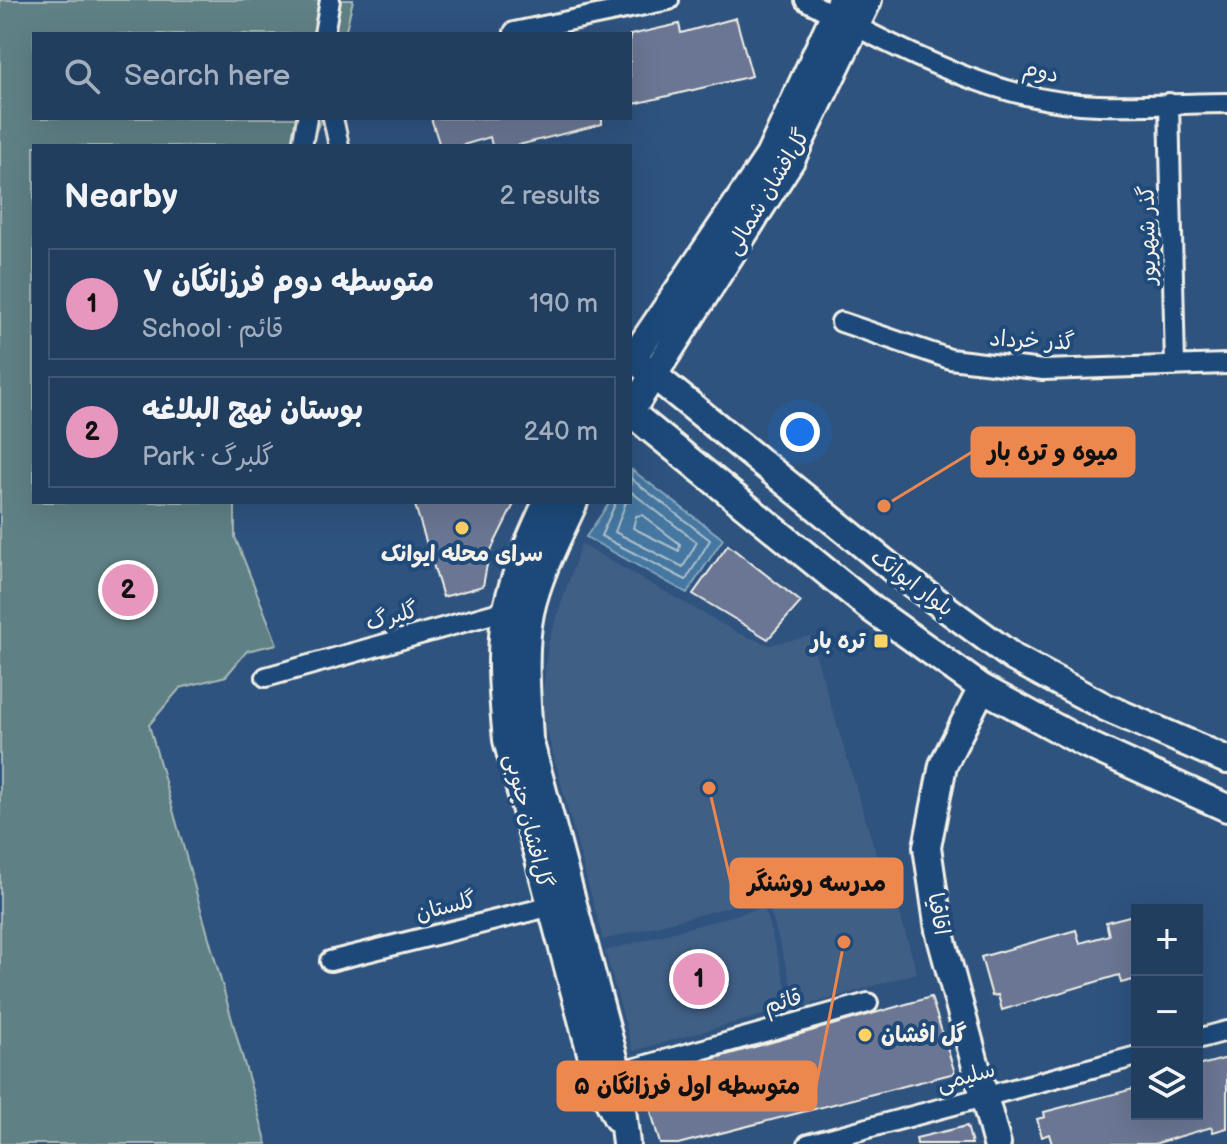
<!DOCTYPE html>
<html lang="en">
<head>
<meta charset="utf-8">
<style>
  body { margin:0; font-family:"Balsamiq Sans","Playpen Sans Arabic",sans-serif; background:#2e4968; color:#f1f3f6 }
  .controls { position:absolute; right:24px; bottom:24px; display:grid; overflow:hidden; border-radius:0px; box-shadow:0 8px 32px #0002 }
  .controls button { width:72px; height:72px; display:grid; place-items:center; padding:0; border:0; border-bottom:2px solid #3f5774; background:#223e5f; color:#f1f3f6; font:40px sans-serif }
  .you { position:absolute; left:800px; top:432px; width:28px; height:28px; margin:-20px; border:6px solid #fff; border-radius:50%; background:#1a73e8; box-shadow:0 0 0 12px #1a73e833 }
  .badge { display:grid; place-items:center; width:52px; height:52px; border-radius:50%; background:#e797bd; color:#111; font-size:26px; font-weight:700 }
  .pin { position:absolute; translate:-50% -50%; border:4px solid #fff; box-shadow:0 2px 8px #0006 }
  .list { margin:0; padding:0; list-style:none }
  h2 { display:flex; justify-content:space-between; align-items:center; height:104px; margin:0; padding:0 32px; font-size:34px }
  h2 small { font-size:26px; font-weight:400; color:#a2aebd }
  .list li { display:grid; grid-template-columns:52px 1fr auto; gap:24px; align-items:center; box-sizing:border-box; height:112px; margin:0 16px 16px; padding:0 16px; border:2px solid #3f5774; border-radius:0px }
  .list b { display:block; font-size:30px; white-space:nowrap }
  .list p { margin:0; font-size:26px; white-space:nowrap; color:#a2aebd }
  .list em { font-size:26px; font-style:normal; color:#a2aebd }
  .icon { flex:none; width:44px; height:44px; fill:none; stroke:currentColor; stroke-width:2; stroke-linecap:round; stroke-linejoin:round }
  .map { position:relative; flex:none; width:1227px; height:1144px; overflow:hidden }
  .search { position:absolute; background:#223e5f; box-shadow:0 8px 32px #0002; left:32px; top:32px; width:600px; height:88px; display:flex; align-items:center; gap:20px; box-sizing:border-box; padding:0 28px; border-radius:0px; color:#a2aebd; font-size:30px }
  .panel { position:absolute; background:#223e5f; box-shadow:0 8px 32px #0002; left:32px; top:144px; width:600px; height:360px; border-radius:0px }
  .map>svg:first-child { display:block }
  .built { fill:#405e85 }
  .green { fill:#5e8085; stroke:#a9b8b6; stroke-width:2 }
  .water { fill:#4477a1; stroke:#8aa8bd; stroke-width:2 }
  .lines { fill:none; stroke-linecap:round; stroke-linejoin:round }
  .shore { stroke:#aec0cc; stroke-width:2 }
  .building { fill:#6b7693; stroke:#f4f1e8; stroke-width:2 }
  .street-casing { stroke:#f4f1e8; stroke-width:24 }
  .secondary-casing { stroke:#f4f1e8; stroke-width:32 }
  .street { stroke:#1f4a7a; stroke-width:18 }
  .secondary { stroke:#1f4a7a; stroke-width:26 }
  .poi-dot { fill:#ffd166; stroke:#1f4a7a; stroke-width:3 }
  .labels { text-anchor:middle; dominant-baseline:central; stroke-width:8; stroke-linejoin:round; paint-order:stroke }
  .street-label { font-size:22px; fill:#f4f1e8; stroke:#1f4a7a }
  .poi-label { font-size:22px; font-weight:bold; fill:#f4f1e8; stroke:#1f4a7a }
  .leader { fill:none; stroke:#ec874e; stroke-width:3 }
  .callout-dot { fill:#ec874e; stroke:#1f4a7a; stroke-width:3 }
  .callout { fill:#ec874e; stroke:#ec874e; stroke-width:3 }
  .callout-label { font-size:24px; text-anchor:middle; font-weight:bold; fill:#111 }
</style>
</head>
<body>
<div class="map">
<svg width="1227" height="1144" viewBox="0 0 1227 1144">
  <rect width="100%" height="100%" fill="#2e537f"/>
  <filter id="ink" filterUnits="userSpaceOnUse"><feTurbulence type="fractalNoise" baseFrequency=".0125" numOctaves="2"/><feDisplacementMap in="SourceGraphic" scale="16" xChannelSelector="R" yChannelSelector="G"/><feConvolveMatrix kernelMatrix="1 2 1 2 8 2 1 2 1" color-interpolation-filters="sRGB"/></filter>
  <g filter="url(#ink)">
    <path class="built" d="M581,544L738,633L770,645L810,636L880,867L603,940L541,709L548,643Z
      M889,876L917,973L798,1008L770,910Z
      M764,907L792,1007L633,1051L605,951Z"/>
    <path class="green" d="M0,0H353L345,34H34V118H322L309,146H34V502H235V537L277,644L247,651L226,676L180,688L149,725L267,1144H0Z"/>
    <path class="water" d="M632,470L723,539L687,593L586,537L610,502H630Z"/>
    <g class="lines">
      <path class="shore" d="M616,502L601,536L686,580L710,540L630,478
        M626,502L615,532L683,567L697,542L630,491
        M642,515L680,544L679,551L633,528L636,516Z"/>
    </g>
    <path class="building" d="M736,18L752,76L630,105V35L679,24L681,33Z
      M431,118H602V124L515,146H492L490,137L460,146H440Z
      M414,502H515L489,554L483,586L443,597Z
      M728,545L801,602L768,639L693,594Z
      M1137,914V979L1121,983L1119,975L1002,1010L998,995L992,996L981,957L1076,930L1080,943L1109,935L1106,922Z
      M931,997L955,1073L678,1144H660L642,1079Z
      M1227,1058V1128L1213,1132L1212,1127L1154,1144H1052L1049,1134L1042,1137L1037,1119L1045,1117L1044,1112L1137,1088V1114H1197V1066Z
      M967,1126L972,1144H917L916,1138Z"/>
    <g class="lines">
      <defs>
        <path id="street" d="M805,0C890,44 983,96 1080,104C1128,108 1178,103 1227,103
          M514,32L669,0
          M324,34L330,0
          M1169,103L1175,366
          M333,118L339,146
          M302,146L307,118
          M841,322L950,359L1043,370L1227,364
          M266,677L507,610L516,611
          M330,961L560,904
          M1197,1039L1227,1031
          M618,1073L868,1003
          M808,1144L1137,1056"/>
        <path id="secondary" d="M630,356L899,574L1014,658L1105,707L1227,760
          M630,362L769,156L841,0
          M630,412L872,609L982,688L1084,743L1227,808
          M630,412L791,160L868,0
          M547,502C532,536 515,571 507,608C498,651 503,697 507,740L598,1079L617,1118
          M574,502C558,537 538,575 530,613C522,654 527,698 529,739L618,1073L626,1144
          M982,688L943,765L927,847L939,930L997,1144"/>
      </defs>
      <use href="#street" class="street-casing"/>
      <use href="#secondary" class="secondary-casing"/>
      <use href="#street" class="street"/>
      <use href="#secondary" class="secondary"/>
    </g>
  </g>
  <g class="poi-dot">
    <circle cx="462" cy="528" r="8"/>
    <rect x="873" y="633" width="16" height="16" rx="4"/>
    <circle cx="865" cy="1035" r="8"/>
  </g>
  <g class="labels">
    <g class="street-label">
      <text transform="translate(1041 72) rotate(13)">دوم</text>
      <text transform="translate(768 192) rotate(-59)">گل‌افشان شمالی</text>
      <text transform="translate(1148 235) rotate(-91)">گذر شهریور</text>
      <text transform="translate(1032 341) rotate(3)">گذر خرداد</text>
      <text transform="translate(912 583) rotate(37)">بلوار ایوانک</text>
      <text transform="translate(392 617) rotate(-16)">گلبرگ</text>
      <text transform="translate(528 821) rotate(76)">گل‌افشان جنوبی</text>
      <text transform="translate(446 907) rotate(-14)">گلستان</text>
      <text transform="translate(938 914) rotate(80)">اقاقیا</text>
      <text transform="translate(783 1002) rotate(-16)">قائم</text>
      <text transform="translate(966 1077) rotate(-15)">سلیمی</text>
    </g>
    <g class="poi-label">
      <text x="462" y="554">سرای محله ایوانک</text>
      <text x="865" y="641" text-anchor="end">تره بار</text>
      <text x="881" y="1035" text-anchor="start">گل افشان</text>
    </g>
  </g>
  <path class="leader" d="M884 506L972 452M709 788L731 883M844 942L816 1086"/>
  <g class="callout-dot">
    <circle cx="884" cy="506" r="8"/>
    <circle cx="709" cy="788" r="8"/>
    <circle cx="844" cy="942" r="8"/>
  </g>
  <g class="callout">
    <rect x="972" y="428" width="162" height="48" rx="8"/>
    <rect x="731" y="859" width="171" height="48" rx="8"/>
    <rect x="558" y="1062" width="258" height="48" rx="8"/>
  </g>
  <g class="callout-label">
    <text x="1053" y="460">میوه و تره بار</text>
    <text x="817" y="891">مدرسه روشنگر</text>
    <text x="687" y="1094">متوسطه اول فرزانگان ۵</text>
  </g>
</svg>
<div class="controls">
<button>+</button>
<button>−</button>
<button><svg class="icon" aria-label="layers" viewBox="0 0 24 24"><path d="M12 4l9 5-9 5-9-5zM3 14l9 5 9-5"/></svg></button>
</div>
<div class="you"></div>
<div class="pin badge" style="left:699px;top:979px">1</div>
<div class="pin badge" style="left:128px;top:590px">2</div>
<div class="search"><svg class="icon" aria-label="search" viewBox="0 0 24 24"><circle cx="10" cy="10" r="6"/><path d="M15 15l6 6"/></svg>Search here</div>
<section class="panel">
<h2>Nearby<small>2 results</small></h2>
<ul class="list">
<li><span class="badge">1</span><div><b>متوسطه دوم فرزانگان ۷</b><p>School · قائم</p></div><em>190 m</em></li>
<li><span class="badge">2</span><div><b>بوستان نهج البلاغه</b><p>Park · گلبرگ</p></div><em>240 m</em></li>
</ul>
</section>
</div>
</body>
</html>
